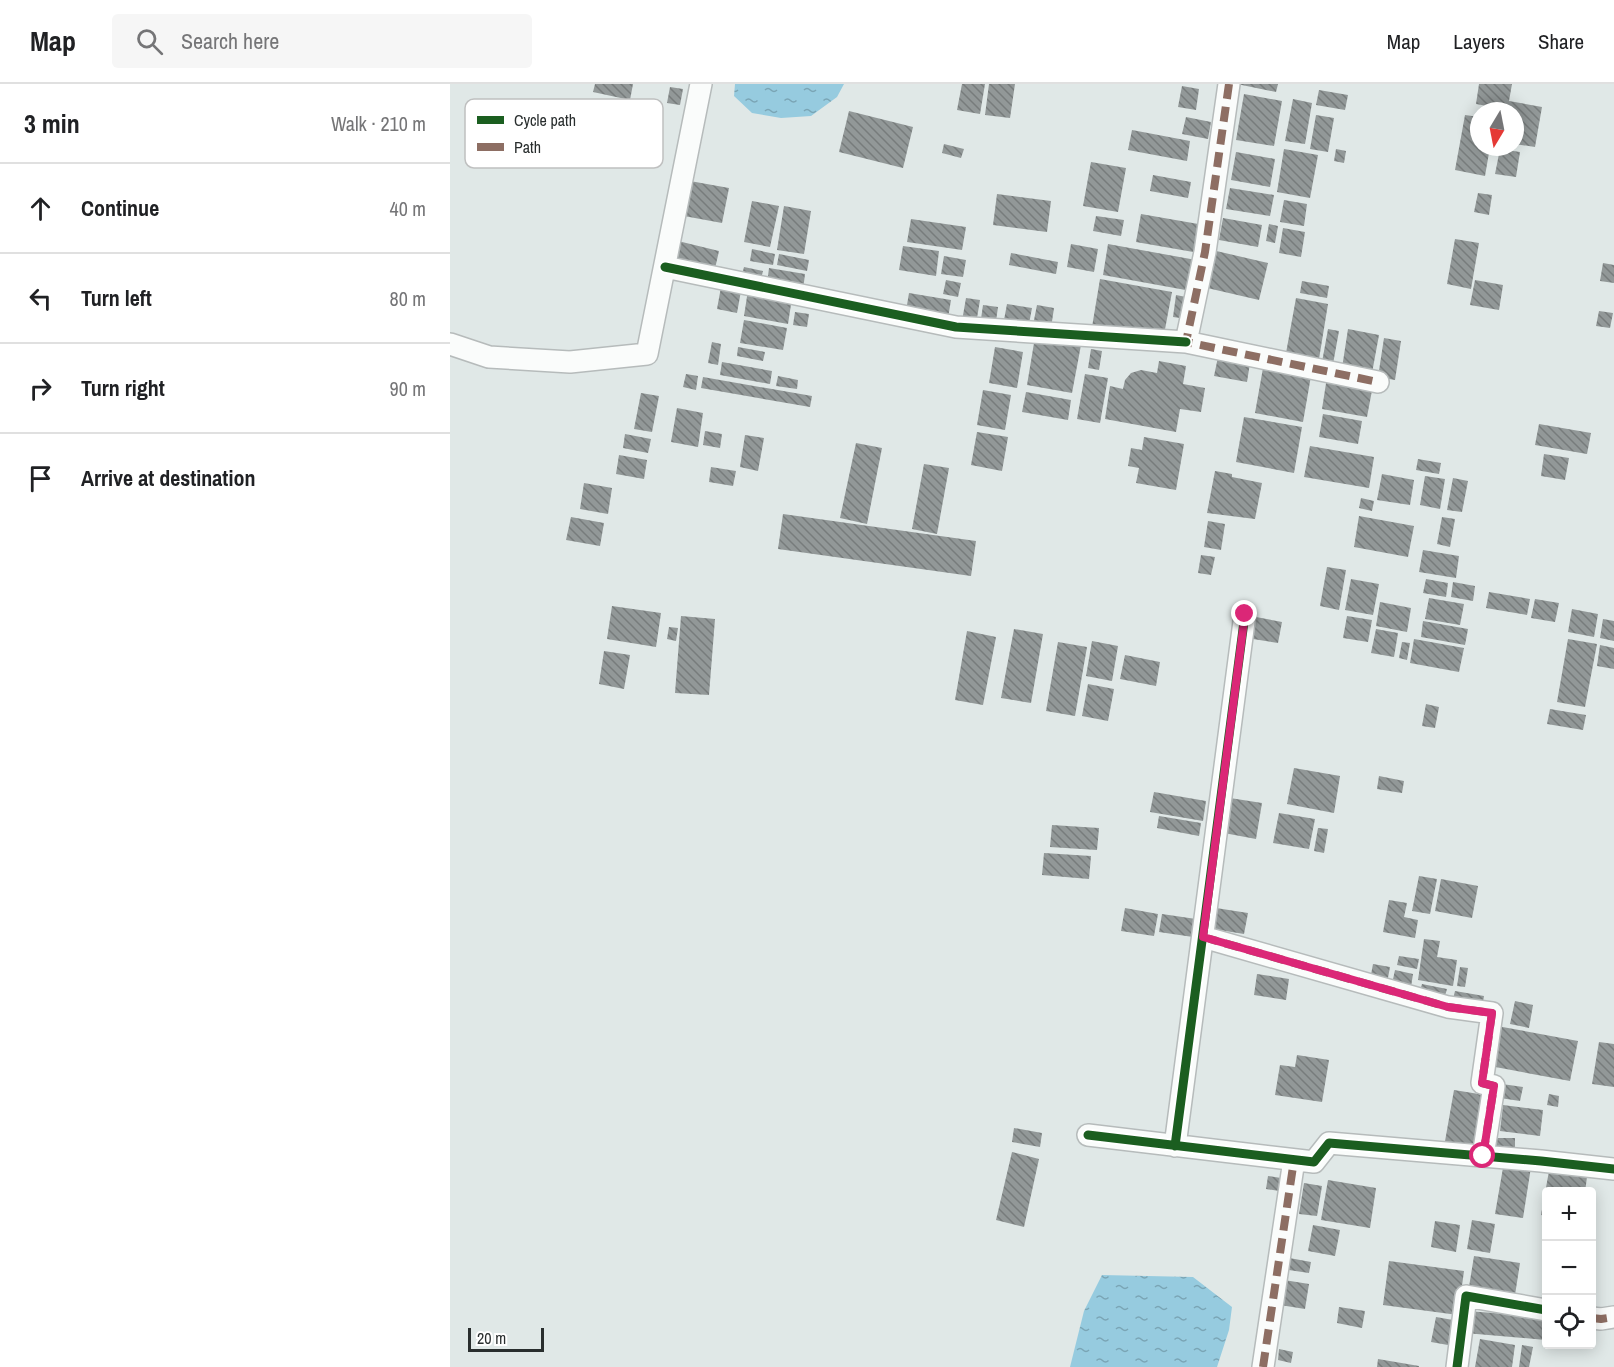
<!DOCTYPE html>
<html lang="en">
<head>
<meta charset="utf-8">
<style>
  body { margin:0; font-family:"Archivo Narrow",sans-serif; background:#f6f6f6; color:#202124 }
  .controls { position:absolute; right:18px; bottom:18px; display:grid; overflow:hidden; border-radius:6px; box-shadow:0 3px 15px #0003 }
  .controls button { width:54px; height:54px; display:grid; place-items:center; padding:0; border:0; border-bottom:2px solid #e0e0e0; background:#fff; color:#202124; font:30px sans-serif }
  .compass { position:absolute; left:1020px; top:18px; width:54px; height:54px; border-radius:50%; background:#fff; box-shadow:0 3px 15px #0003; rotate:190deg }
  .scale { position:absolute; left:18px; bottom:15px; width:76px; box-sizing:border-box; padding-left:6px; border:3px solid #292e2e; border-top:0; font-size:16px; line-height:21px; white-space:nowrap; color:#292e2e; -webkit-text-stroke:4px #fff; paint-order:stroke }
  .stop { position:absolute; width:18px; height:18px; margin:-14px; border:4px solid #db2777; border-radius:50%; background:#fff }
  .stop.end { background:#db2777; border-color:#fff; box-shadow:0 2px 6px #0008 }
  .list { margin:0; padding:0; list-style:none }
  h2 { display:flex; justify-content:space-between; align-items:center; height:78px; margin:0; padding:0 24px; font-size:26px }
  h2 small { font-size:20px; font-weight:400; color:#757577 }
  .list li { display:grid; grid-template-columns:39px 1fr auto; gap:18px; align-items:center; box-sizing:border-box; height:90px; padding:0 24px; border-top:2px solid #e0e0e0 }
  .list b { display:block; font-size:22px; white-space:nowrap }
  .list em { font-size:20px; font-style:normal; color:#757577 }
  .icon { flex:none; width:33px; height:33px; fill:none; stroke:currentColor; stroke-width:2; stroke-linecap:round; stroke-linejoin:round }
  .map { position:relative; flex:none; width:1164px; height:1283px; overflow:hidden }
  header { display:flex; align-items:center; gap:36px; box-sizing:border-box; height:84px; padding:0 30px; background:#fff; border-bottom:2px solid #e0e0e0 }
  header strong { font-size:28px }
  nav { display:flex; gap:33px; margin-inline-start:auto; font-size:21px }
  .search { width:420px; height:54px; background:#f6f6f6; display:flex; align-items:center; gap:15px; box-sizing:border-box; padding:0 21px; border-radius:6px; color:#757577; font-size:22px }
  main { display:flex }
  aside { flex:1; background:#fff }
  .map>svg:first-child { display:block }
  .water { fill:url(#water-ripples) }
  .building { fill:url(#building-back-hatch) }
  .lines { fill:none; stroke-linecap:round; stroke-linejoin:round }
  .minor-casing { stroke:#b6bbbb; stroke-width:24 }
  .minor { stroke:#fafcfb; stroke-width:21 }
  .quiet { stroke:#8d6e63; stroke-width:8; stroke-dasharray:15 8; stroke-linecap:butt }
  .cycleway-casing { stroke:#fff; stroke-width:13 }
  .cycleway { stroke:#1b5e20; stroke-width:9 }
  .route { stroke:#db2777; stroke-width:8 }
  .key { fill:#fff; stroke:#bfc0c0; stroke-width:1.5 }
  .key-label { font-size:16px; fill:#292e2e }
</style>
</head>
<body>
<header>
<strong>Map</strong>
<div class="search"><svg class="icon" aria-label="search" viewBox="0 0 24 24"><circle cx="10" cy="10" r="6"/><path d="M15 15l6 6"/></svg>Search here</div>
<nav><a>Map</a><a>Layers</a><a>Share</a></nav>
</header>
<main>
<aside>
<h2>3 min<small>Walk · 210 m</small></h2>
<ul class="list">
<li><svg class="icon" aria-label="ahead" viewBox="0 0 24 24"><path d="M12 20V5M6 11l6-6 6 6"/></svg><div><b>Continue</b></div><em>40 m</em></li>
<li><svg class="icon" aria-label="left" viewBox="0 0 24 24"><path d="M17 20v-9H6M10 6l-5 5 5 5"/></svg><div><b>Turn left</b></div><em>80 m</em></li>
<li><svg class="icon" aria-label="right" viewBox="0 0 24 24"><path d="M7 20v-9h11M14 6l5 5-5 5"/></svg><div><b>Turn right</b></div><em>90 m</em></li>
<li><svg class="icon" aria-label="arrive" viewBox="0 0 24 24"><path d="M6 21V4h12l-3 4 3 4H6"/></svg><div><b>Arrive at destination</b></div></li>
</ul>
</aside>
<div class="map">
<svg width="1164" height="1283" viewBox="0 0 1164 1283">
  <defs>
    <pattern id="water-ripples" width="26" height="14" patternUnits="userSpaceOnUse" patternTransform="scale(1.5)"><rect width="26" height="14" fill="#96cbdf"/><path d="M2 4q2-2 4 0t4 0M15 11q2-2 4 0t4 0" fill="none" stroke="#7aa5b5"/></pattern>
    <pattern id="building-back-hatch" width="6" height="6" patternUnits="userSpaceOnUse" patternTransform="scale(1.5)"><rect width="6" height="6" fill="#929898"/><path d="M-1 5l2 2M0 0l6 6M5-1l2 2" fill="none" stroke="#777c7c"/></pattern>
  </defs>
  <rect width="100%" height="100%" fill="#e0e8e7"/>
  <path class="water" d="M285,0H394L387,13L361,32L331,34L302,29L284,12Z
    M652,1191L743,1193L782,1223L779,1246L767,1283H620L634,1227Z"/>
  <path class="building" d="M145,0H183L180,16L143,8Z
    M512,0H535L530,30L507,26Z
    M539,0H565L560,34L535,31Z
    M787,0H828L826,8Z
    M1029,0H1062L1059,17L1092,23L1085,63L1065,60V27L1026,20Z
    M732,2L749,5L746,26L728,23Z
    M220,3L233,5L230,21L217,19Z
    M869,6L898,11L895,26L866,21Z
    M794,10L832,17L824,62L786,56Z
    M843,15L862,19L855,60L835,57Z
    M399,27L463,43L453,84L389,68Z
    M866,31L884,34L878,68L860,65Z
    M1015,31L1029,33V63H1040L1035,92L1005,86Z
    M736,33L761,38L758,55L732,50Z
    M682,46L740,57L737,77L678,66Z
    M494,60L514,65L511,74L492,69Z
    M834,65L868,71L860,114L827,108Z
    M886,65L896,67L894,79L884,77Z
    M1050,65L1070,68L1066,93L1045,90Z
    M786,68L825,75L820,103L781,96Z
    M641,78L676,84L668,128L633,122Z
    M703,91L741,98L738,114L700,107Z
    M240,97L279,104L272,139L234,132Z
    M780,104L824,111L820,132L776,125Z
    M1028,109L1042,111L1039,131L1024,128Z
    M547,110L601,117L597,148L543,141Z
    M834,116L857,120L854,142L830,138Z
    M302,117L329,122L320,163L294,158Z
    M334,122L361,127L354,170L327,166Z
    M691,130L754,141L749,169L686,158Z
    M646,132L674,136L671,152L643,147Z
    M773,134L812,141L808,163L769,156Z
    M461,135L516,143L512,166L457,158Z
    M819,140L828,142L825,159L816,157Z
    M833,144L855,148L851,173L829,169Z
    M1005,155L1029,159L1021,205L997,200Z
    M228,157L269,167L264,189L223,180Z
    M621,160L648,165L644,188L617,183Z
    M658,160L746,176L741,207L653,191Z
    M453,162L489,167L486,192L449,186Z
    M302,165L325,170L323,181L300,177Z
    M762,166L818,179L809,216L753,203Z
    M561,169L608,178L606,190L559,181Z
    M329,170L359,176L357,187L327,181Z
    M494,172L516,176L513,193L491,190Z
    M1153,179L1164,181V199L1150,197Z
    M294,183L313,187L310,199L291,195Z
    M319,184L355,190L353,206L317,200Z
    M650,195L722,208L713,256L642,243Z
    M496,196L511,199L508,213L493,210Z
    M1025,196L1053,201L1049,226L1020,221Z
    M852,197L879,202L877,214L850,209Z
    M271,203L291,207L287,229L267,225Z
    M298,206L342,214L338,240L294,232Z
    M459,209L501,216L498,234L456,227Z
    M726,211L741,214L737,235L723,233Z
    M516,214L530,216L526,240L512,237Z
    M846,214L878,220L869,275L836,269Z
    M557,220L582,224L579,240L554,236Z
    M533,221L548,223L546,237L531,235Z
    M587,221L604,224L601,244L583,241Z
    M1149,227L1163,229L1160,244L1146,242Z
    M345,228L359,230L357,243L343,241Z
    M294,236L337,244L333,266L290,259Z
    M878,245L889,247L883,280L872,278Z
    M898,245L929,251L922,289L892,284Z
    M585,253L631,261L622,309L577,301Z
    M934,254L951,257L945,296L928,293Z
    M262,258L271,260L268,281L258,279Z
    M288,263L315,268L313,277L287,272Z
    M545,263L573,268L567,304L539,299Z
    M641,265L652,267L649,286L638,284Z
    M768,273L800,279L797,298L764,292Z
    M709,277L736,282L733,300L755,304L751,328L730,325L726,348L655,335L660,302L673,305L675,296L681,289L691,286L707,289Z
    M272,278L322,287L320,300L270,291Z
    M813,284L861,292L853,338L805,329Z
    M236,290L248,292L246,306L233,303Z
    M635,290L658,294L650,339L627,335Z
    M328,292L348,296L347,305L326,302Z
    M253,293L362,312L360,323L251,304Z
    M877,293L923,301L917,333L872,325Z
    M533,306L561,311L555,346L527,341Z
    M576,308L621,316L618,336L572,328Z
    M191,309L209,312L202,348L184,345Z
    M227,324L253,329L248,363L221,358Z
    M873,330L912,337L908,360L869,353Z
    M794,333L852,343L844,389L786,378Z
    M1089,340L1141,349L1137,370L1085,361Z
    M255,347L272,350L270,364L253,361Z
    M527,348L558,353L552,387L521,381Z
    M175,350L201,355L198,369L173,364Z
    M295,351L314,354L308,387L290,383Z
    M694,353L734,360L726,406L686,399L689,384L678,382L681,364L692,366Z
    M406,359L432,364L417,440L390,434Z
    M860,362L924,373L919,404L854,393Z
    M1094,370L1119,374L1115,396L1091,392Z
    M169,371L197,376L194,395L166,390Z
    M968,375L991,379L989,390L966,386Z
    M474,380L499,384L487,450L462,445Z
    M261,383L286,387L283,402L259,398Z
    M765,387L782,390V393L812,399L805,435L757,429Z
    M932,390L964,396L960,421L927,416Z
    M975,392L995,395L990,425L970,421Z
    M1003,394L1018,397L1012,428L997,426Z
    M134,399L162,404L158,430L130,425Z
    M911,414L924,417L922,427L909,424Z
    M333,430L526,457L521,492L328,465Z
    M909,432L964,442L958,473L904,463Z
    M121,433L154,439L150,462L116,456Z
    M992,433L1005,435L1000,463L987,460Z
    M758,437L775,440L771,466L754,463Z
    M973,466L1009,472L1006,494L969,488Z
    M751,471L765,473L761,491L748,489Z
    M877,483L896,486L889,526L870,522Z
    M901,495L929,500L923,531L895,526Z
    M976,495L998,499L996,513L973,509Z
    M1003,498L1025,502L1023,517L1001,513Z
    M1039,508L1080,515L1077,531L1036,524Z
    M979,514L1014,520L1010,541L975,535Z
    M1085,515L1109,519L1105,538L1081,534Z
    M930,518L961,524L957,548L926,542Z
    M162,522L211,529L206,563L157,555Z
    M1122,525L1148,530L1144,553L1118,548Z
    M231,532L265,535L259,611L225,609Z
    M897,532L922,536L918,558L893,554Z
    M806,533L832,538L828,559L803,555Z
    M1153,535L1164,537V557L1150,554Z
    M973,537L1018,545L1015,561L971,553Z
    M219,543L228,544L226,557L217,555Z
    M564,545L593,550L581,619L551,614Z
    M926,545L948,549L944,573L921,569Z
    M517,547L546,553L533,621L505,616Z
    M964,555L1014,564L1009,588L960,579Z
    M1118,555L1147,560L1135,623L1107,618Z
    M642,557L668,562L662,597L636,592Z
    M608,558L637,563L625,632L596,627Z
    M952,558L960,559L957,576L949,574Z
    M1150,561L1164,564V585L1147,582Z
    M154,567L180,571L174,605L149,600Z
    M675,571L710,578L706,602L670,595Z
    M638,600L664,605L658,637L632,632Z
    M976,620L989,623L985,644L972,642Z
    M1100,625L1136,631L1133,646L1097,640Z
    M844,684L890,692L884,729L837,720Z
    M929,692L954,697L952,709L927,705Z
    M704,708L756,717L753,737L700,728Z
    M780,714L812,719L806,755L774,749Z
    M829,729L865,735L859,765L823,759Z
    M709,732L751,739L749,752L707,744Z
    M602,741L649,744L647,766L600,763Z
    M868,744L878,745L874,769L864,767Z
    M594,769L641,772L639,795L592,791Z
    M969,792L987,795L980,830L962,827Z
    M991,795L1028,802L1022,834L985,827Z
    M939,816L957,819L954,833L968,836L965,854L933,848Z
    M675,824L708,830L704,852L671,847Z
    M766,824L798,829L794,850L763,845Z
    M712,830L746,835L743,853L709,848Z
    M974,855L990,857L987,873L1007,876L1003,902L968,896Z
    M949,872L969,875L967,885L947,881Z
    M923,880L940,883L937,899L920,896Z
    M1010,883L1018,884L1015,903L1007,902Z
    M945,886L963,890L961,903L942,900Z
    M807,890L839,895L836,916L804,911Z
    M972,900L997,905L994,915L969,910Z
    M1005,907L1034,912L1032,924L1002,919Z
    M1065,917L1083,921L1079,944L1060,940Z
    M1047,942L1128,957L1120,997L1040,982Z
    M1149,958L1164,960V1003L1142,1000Z
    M847,971L879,976L872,1018L825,1011L830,981L845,983Z
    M1052,1000L1073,1003L1070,1017L1050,1014Z
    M1004,1006L1035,1011L1025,1068L994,1063Z
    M1099,1010L1109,1012L1108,1023L1097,1021Z
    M1053,1021L1093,1026L1090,1052L1050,1047Z
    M564,1044L592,1049L590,1063L562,1058Z
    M1040,1054H1065V1064H1040Z
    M562,1068L589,1075L574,1143L546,1136Z
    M1054,1078L1081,1083L1073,1134L1045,1130Z
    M1099,1087L1137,1093L1135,1108H1096V1132L1091,1131Z
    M818,1092L831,1094L829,1107L816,1105Z
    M878,1096L926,1104L920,1144L871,1136Z
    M854,1099L872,1102L867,1132L849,1130Z
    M1022,1136L1045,1140L1040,1169L1017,1165Z
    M985,1137L1010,1141L1006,1168L981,1163Z
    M863,1141L890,1146L885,1172L858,1167Z
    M1024,1172L1070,1179L1065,1211L1019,1203Z
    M834,1173L861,1178L859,1189L832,1185Z
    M939,1177L1014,1187L1008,1231L933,1221Z
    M834,1196L859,1200L855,1225L830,1221Z
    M889,1223L915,1227L912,1244L887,1239Z
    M1017,1227L1096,1233V1256L1015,1249Z
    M986,1233L1003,1236L998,1261L981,1258Z
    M1030,1255L1065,1261L1062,1283H1025Z
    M1072,1261L1083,1263L1079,1283H1069Z
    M829,1265L843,1268L841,1279L828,1276Z
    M928,1275L969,1282V1283H927Z"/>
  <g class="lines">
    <defs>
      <path id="minor" d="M779,0L755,168L736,258L928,298
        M215,183L506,243L736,258
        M0,260L39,273L120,278L197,270L251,0
        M753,853L998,923L1042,929L1032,999L1044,1002L1033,1072
        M638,1051L864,1078L879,1059L1091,1077L1164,1085
        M725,1062L795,530
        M1142,1234L1151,1235L1164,1233
        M813,1283L844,1076
        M1007,1283L1016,1212L1096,1226"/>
    </defs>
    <use href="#minor" class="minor-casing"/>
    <use href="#minor" class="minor"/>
    <path class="quiet" d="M779,0L755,168L736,258L928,298
      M753,853L998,923L1042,929L1032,999L1044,1002L1033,1072
      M1142,1234L1151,1235L1164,1233
      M813,1283L844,1076"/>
    <defs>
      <path id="cycleway" d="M215,183L506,243L736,258
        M638,1051L864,1078L879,1059L1091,1077L1164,1085
        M725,1062L795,530
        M1007,1283L1016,1212L1096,1226"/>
    </defs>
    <use href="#cycleway" class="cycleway-casing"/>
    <use href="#cycleway" class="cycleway"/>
  </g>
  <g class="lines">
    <path class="route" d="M795,530L753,853L998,923L1042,929L1032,999L1044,1002L1033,1072"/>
  </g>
  <rect x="15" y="15" width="198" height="69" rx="9" class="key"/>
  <rect x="27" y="32" width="27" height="8" fill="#1b5e20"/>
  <rect x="27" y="59" width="27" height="8" fill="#8d6e63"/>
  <g class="key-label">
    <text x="64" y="42">Cycle path</text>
    <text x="64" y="69">Path</text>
  </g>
</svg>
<div class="controls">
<button>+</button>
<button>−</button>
<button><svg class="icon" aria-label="locate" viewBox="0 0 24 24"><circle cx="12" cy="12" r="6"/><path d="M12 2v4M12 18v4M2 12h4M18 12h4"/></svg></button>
</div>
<svg class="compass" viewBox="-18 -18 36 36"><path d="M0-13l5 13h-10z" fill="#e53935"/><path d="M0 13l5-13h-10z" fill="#757577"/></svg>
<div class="scale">20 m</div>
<div class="stop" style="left:1033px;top:1072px"></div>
<div class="stop end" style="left:795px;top:530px"></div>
</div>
</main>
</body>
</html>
